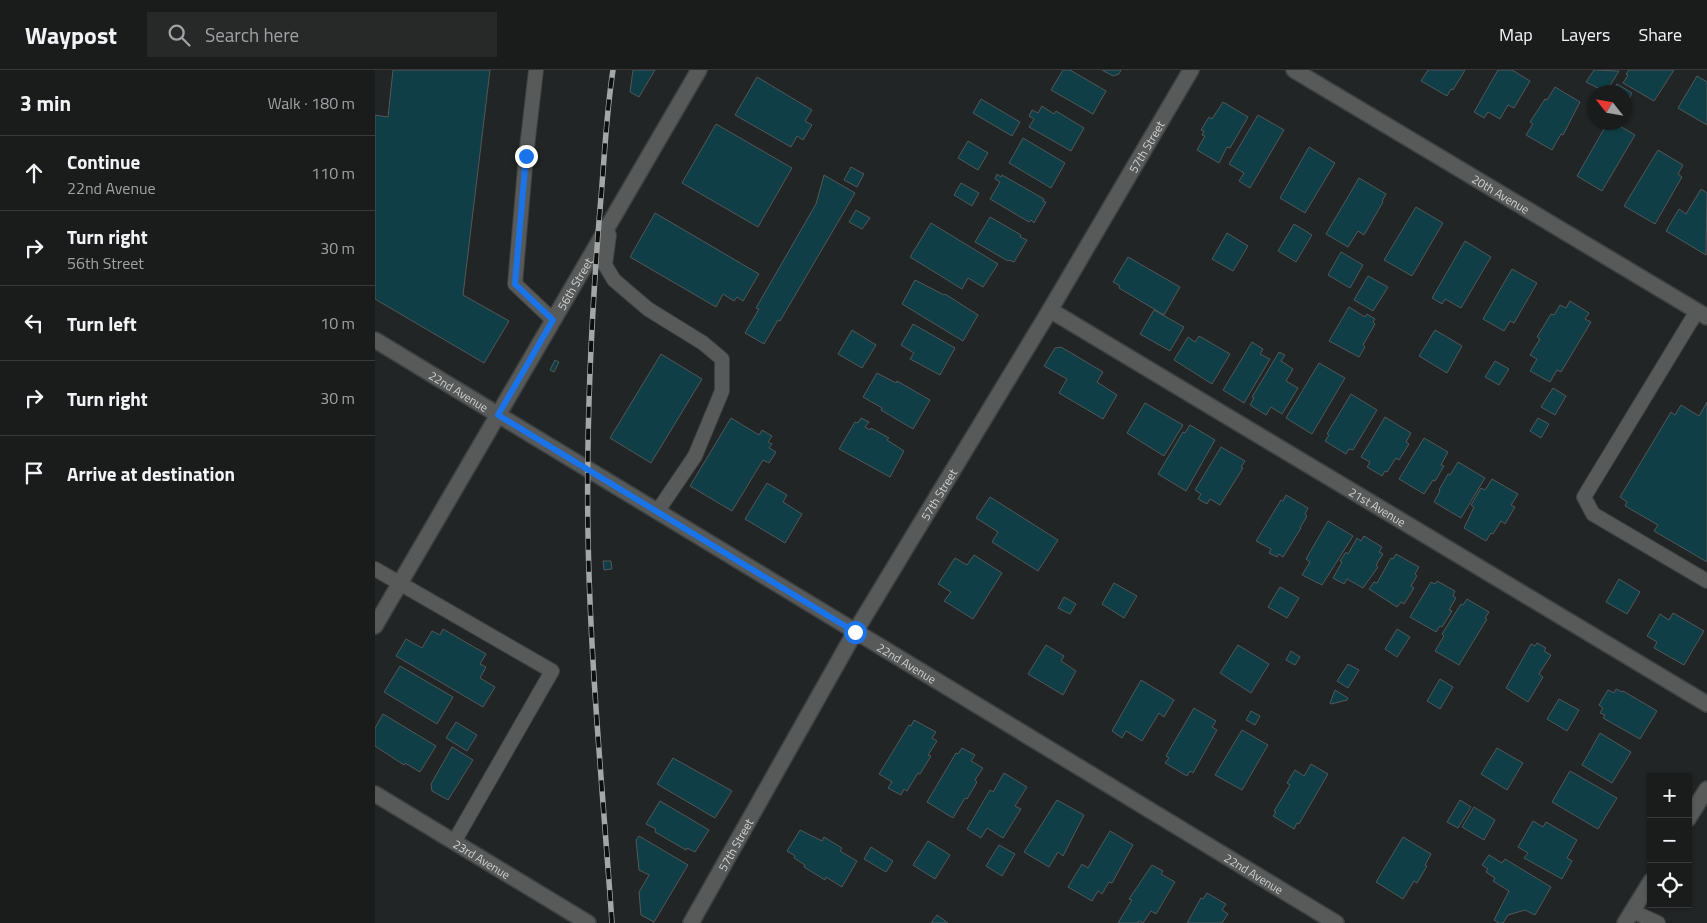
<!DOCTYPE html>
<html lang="en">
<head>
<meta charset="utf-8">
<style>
  body { margin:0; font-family:"Titillium Web",sans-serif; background:#272929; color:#f1f3f6 }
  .controls { position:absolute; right:15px; bottom:15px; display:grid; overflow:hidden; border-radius:0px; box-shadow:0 1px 4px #0004 }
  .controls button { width:45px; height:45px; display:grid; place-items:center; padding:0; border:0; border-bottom:1px solid #383a3b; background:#1a1c1c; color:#f1f3f6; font:25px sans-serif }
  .compass { position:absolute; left:1212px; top:15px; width:45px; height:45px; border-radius:50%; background:#1a1c1c; box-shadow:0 1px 4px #0004; rotate:301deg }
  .stop { position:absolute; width:15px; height:15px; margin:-11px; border:4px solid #1a73e8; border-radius:50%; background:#fff }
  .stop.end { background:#1a73e8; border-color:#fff; box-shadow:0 1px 5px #0008 }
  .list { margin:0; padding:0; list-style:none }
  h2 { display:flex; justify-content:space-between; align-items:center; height:65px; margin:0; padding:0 20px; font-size:21px }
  h2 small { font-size:16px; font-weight:400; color:#9fa1a3 }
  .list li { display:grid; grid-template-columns:32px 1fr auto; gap:15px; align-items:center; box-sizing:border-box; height:75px; padding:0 20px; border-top:1px solid #383a3b }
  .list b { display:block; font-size:19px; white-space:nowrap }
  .list p { margin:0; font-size:16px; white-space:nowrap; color:#9fa1a3 }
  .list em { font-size:16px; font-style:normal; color:#9fa1a3 }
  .icon { flex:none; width:28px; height:28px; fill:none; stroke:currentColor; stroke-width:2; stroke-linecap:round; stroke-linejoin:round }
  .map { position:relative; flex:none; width:1332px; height:853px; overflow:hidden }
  header { display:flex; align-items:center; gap:30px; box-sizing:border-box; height:70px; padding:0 25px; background:#1a1c1c; border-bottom:1px solid #383a3b }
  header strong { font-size:24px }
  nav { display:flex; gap:28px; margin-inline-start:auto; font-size:18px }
  .search { width:350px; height:45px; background:#272929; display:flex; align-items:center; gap:12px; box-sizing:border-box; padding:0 18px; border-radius:0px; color:#9fa1a3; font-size:19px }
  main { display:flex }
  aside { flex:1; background:#1a1c1c }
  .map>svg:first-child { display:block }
  .building { fill:#103e46; stroke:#545758 }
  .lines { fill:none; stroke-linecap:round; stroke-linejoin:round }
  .lane-casing { stroke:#3f4141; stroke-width:16 }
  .street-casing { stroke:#3f4141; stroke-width:18 }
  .secondary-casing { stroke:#3f4141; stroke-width:18 }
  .lane { stroke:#575a59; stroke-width:14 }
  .street { stroke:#575a59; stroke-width:15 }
  .secondary { stroke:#575a59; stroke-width:15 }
  .rail-casing { stroke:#a4a7a7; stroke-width:5.5 }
  .rail { stroke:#0d0e0e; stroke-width:4; stroke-dasharray:11; stroke-linecap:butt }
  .route { stroke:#1a73e8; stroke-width:6 }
  .labels { text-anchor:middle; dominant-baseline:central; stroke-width:4; stroke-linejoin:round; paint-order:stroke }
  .street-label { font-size:12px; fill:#d0d2d2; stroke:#0d0e0e }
</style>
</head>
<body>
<header>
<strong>Waypost</strong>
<div class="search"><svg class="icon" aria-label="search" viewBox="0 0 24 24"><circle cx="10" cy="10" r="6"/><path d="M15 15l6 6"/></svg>Search here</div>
<nav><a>Map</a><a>Layers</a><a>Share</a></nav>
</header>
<main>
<aside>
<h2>3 min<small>Walk · 180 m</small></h2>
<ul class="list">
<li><svg class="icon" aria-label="ahead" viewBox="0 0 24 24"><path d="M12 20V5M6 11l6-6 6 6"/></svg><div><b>Continue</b><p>22nd Avenue</p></div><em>110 m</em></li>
<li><svg class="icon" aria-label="right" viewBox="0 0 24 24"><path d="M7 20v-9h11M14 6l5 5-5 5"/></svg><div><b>Turn right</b><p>56th Street</p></div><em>30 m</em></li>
<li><svg class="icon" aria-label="left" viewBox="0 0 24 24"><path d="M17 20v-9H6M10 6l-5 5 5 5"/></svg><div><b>Turn left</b></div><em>10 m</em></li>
<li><svg class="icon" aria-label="right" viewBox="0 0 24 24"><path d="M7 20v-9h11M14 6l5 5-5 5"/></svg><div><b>Turn right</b></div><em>30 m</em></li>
<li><svg class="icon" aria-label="arrive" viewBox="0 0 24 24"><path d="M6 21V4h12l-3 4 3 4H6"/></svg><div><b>Arrive at destination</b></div></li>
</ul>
</aside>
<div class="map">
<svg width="1332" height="853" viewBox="0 0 1332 853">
  <rect width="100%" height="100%" fill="#222525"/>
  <path class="building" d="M18,0H115L88,225L134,251L109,293L0,229V45L13,47Z
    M258,0H280L264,27L255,22Z
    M688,0H695L731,21L718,44L676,20Z
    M727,0H746L744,4L738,6Z
    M1053,0H1090L1078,20L1076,19L1072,26L1046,11Z
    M1123,0H1137L1155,11L1139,38L1133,35L1125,49L1113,42L1109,48L1099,42Z
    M1219,0L1244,1L1231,22L1211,12Z
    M1254,0H1299L1279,31L1248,13L1253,5L1251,4Z
    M1322,6L1332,12V55L1303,38Z
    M382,7L437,40L430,51L437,55L428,70L422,66L416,77L360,45Z
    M1242,14L1257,23L1250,36V22H1237Z
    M1180,17L1205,32L1188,65L1186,64L1177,80L1151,65L1158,54L1155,52L1170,29L1172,30Z
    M606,29L645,52L637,66L598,43Z
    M848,32L873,47L855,78L852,77L844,93L822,80L830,66L827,65L829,61L826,60L834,47L837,49Z
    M667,36L679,44L681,41L709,58L696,81L654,57L659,49L654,46L657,40L663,43Z
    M883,45L909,60L875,118L864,111L869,103L854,94Z
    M1233,52H1238L1260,65L1227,121L1202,106Z
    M341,54L417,98L383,157L307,113Z
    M648,68L690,93L676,118L634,93Z
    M593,71L613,83L603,100L583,88Z
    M934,77L960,93L930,143L905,128Z
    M1283,80L1308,95L1303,104L1307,107L1280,154L1249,136Z
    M476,97L489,104L482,117L469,110Z
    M622,104L626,107L627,105L669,129L668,131L671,132L659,153L656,150L654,152L615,129L625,112L620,109Z
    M449,105L480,123L405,251L403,250L389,274L370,263L384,239L381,238L441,134Z
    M984,108L1011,124L1007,131L1008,132L989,165L983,161L973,177L951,164Z
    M586,113L604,123L597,136L579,125Z
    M1326,119L1332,123L1331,185L1291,161L1304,139L1311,144Z
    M1041,137L1068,153L1037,206L1009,190Z
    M481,140L495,148L487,159L474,152Z
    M280,143L384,204L368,231L362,227L359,231L348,224L341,237L255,187Z
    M615,147L646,165L645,167L652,170L639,192L634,190L633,191L600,172Z
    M556,153L623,194L608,217L593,208L587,219L535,187Z
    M919,154L937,165L921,192L903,181Z
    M852,163L873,176L858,201L837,189Z
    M1090,171L1116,187L1086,238L1070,229L1067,234L1057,228Z
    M966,182L988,195L975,218L953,205Z
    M753,187L805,217L789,245L744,218L745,216L738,212Z
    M1137,199L1162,213L1139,253L1135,251L1129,261L1108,249Z
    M993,206L1013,217L998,241L979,230Z
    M540,210L569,225L570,224L603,245L588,271L527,234Z
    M1195,231L1214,243L1210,249L1216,252L1186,302L1182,300L1175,312L1155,301L1162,289L1155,285L1165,269L1162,267L1176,244L1179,245L1185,235L1191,238Z
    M974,237L990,247L992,244L1000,249L998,252L1000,254L988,275L990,277L984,287L954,271Z
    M779,240L809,257L795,281L765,264Z
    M538,254L580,278L565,305L535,289L539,283L526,275Z
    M477,260L501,275L487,298L463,284Z
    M1060,260L1087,276L1072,303L1044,286Z
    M824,266L855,284L837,314L799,290L813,267L820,272Z
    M877,272L888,279L885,284L895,289L869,333L848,320Z
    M686,277L728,302L722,312L742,325L728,349L684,323L692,309L669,296L680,278Z
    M904,282L910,285L906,291L918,299L911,311L923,318L907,344L896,337L891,345L875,335L879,328L877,327Z
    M286,284L327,309L276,393L235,368Z
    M180,290L184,292L179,302L175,300Z
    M1120,291L1134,299L1124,315L1110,307Z
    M944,293L970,308L937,364L911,348Z
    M502,303L521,313L522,311L555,330L538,359L506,340L507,338L488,327Z
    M1178,318L1191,326L1180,345L1166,337Z
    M976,324L1002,340L978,380L974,379L971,384L950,371L954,365L952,364Z
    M1332,332V492L1279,461L1283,455L1250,436L1252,432L1245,427L1296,342L1300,345L1306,335L1324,346Z
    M770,333L808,355L789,386L752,363Z
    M1010,347L1036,363L1031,372L1034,374L1024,390L1021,388L1012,402L1010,401L1007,406L992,397L995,392L986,387Z
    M356,348L384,365L387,360L397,366L393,372L397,374L394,378L401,382L394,393L388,390L357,441L315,416Z
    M486,348L494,352L490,357L495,360L496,358L514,368L512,370L529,381L515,407L464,379L480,352L483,353Z
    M1163,348L1174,354L1166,368L1155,361Z
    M815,355L840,370L811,421L783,404L808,362L810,363Z
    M1049,368L1073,382L1066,395L1069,396L1060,411L1058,410L1049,424L1024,409Z
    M846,377L870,391L866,397L868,398L845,435L835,429L832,434L823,429L826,424L820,420Z
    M1083,392L1110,408L1086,448L1059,432L1065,421L1064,420L1073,404L1075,405Z
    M1117,409L1143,424L1136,435L1140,437L1130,454L1126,451L1118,464L1116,463L1111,471L1089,458L1099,437L1096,435L1106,418L1110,420Z
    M392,413L412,425L408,432L427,444L410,473L370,449Z
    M911,425L933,438L930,444L932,446L925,458H926L908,487L904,484L902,487L894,483L896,479L881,471L906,430L908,431Z
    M615,427L683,470L663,501L617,472L623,462L601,448Z
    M953,451L978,466L947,515L927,505L935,492L931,489Z
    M989,466L1007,477L1004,482L1008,484L1001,495L1003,497L988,518L972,509L969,514L958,508L967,492L965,491L971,482L973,484L982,468L986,471Z
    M1021,484L1044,497L1040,504L1042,506L1036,516L1039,518L1029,534L1026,532L1022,537L994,519L999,512L1002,513L1016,488L1018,489Z
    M599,485L627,503L598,549L569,531L576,522L563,514L580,488L592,495Z
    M228,491H236L237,499L229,500Z
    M1244,509L1265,522L1252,544L1231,532Z
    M1062,511L1080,521L1078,526L1081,528L1074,540L1077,541L1067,557L1065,556L1061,562L1035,547L1056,512L1060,514Z
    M739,513L762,526L749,548L727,534Z
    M905,517L924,528L912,548L893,537Z
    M689,527L701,534L695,544L683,538Z
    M1092,529L1114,542L1110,548L1112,549L1084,595L1060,581L1069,566L1067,564L1086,534L1088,535Z
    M1298,543L1329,561L1309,595L1279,578L1282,572L1272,566L1285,544L1294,550Z
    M68,559L111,584L105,594L111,597L105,608L120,617L108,637L21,586L31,569L47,578L57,561L65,565Z
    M1022,559L1035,567L1022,587L1010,579Z
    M1162,573L1171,578L1169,581L1176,585L1164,604L1168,607L1153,632L1131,618L1156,574L1160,576Z
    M671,575L689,586L686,591L701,601L688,625L653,604Z
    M863,575L894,594L876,623L845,603Z
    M916,581L925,587L920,595L911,590Z
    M973,594L984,600L973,618L962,611Z
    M25,596L78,627L62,654L9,622Z
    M1065,609L1078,617L1065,639L1052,631Z
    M766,610L799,630L789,647L784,643L767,671L751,661L747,668L737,661Z
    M1241,619L1247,622L1248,621L1282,641L1265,669L1228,648L1230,645L1225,643L1228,638L1224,635L1233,620L1239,623Z
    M960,620L973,628L972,630L956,634L955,633Z
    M1184,629L1204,640L1192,661L1172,649Z
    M819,638L841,651L837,657L842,660L818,703L815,701L812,706L790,693L794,688L791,686Z
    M876,641L885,646L880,655L871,650Z
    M8,644L61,676L45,702L30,693L29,695L0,676V658Z
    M539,650L561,662L557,668L562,671L553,685L556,686L545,704L543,703L532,721L529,719L526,725L513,718L517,712L504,704L534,655L536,656Z
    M81,652L102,665L92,681L71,668Z
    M867,660L893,675L867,720L840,705Z
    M1225,663L1256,682L1237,713L1207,695Z
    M77,677L98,690L73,730L57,721L56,714Z
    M587,678L600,685L596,691L608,698L600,710L602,712L592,729L590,728L578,748L552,732L581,683L583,684Z
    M1122,678L1148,693L1132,720L1106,704Z
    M298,688L357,721L340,748L282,714Z
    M936,694L953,704L924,754L922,753L919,759L898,746L901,742L899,741L915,715L912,713L920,700L929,706Z
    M1195,701L1242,728L1223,759L1177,732Z
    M629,703L652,717L640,736L646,739L628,768L612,758L606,768L592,759L615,720L618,722Z
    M682,730L709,745L688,786L683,782L674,797L649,782Z
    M1085,730L1096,737L1083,758L1072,752Z
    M285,731L334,760L320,782L312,778L311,780L280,762L281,759L271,754Z
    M1099,737L1120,750L1109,770L1087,757Z
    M1158,751L1168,757L1171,752L1202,770L1192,788L1197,791L1187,809L1149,788L1153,783L1143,777Z
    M425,760L447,771L449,767L467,778L465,781L482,791L467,817L451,807L450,810L429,797L430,795L419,788L420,786L412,781Z
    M735,761L758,775L737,813L734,812L727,824L723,821L717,831L693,817L707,794L713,798Z
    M264,766L313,795L279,852L266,845L264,822L274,805L264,800L261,770Z
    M1028,767L1056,784L1050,795L1052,796L1042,813L1039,811L1028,829L1001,812Z
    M553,771L575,785L560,809L538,795Z
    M624,775L640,784L627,806L611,796Z
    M496,777L518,791L511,802L489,789Z
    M1114,785L1127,793L1130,789L1176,817L1160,845L1150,840L1133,845L1128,853H1124L1119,850L1134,821L1118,811L1120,808L1111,802L1113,799L1107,795Z
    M777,795L788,801L786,804L800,812L781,844L776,841L768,853L764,851L763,853H743L757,830L754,829Z
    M832,823L851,834L847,840L853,844L847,853H812L826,828L828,829Z
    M562,845L573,853H556Z"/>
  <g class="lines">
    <defs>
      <path id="lane" d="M161,0L151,86L140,214L178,250
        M230,161L234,165L230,195L239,210L273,239L328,273L347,289V321L320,386L282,442
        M1322,241L1209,427L1218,444L1332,511
        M0,499L177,601L79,772
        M1257,841L1283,853"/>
      <g id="street">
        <path id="s1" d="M919,0L1332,247"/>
        <path id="s2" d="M675,240L1332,634"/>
        <path d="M0,556L123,345"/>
        <path id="s3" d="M0,724L213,853"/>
        <path id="s4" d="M316,853L480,562L675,240L816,0"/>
      </g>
      <g id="secondary">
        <path id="s5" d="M0,270L961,853"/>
        <path id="s6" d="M123,345L324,0"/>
        <path d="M1313,749L1332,719"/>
        <path d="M1250,853L1276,811"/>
      </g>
    </defs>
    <use href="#lane" class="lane-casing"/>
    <use href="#street" class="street-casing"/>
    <use href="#secondary" class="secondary-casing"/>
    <use href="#lane" class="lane"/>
    <use href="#street" class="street"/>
    <use href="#secondary" class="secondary"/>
    <defs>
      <path id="rail" d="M237,853C228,723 215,593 213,463C211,347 217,231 227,115C230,77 232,38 238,0"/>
    </defs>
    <use href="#rail" class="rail-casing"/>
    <use href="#rail" class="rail"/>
  </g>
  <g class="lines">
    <path class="route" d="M151,86L140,214L178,250L123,345L480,562"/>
  </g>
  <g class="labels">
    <g class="street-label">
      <text stroke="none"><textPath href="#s4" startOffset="900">57th Street</textPath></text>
      <text stroke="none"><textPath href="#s1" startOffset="241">20th Avenue</textPath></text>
      <text stroke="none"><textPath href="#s6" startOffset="152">56th Street</textPath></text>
      <text stroke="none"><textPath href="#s5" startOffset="98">22nd Avenue</textPath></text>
      <text stroke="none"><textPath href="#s4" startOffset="495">57th Street</textPath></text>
      <text stroke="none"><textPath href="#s2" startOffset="382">21st Avenue</textPath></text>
      <text stroke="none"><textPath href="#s5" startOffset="622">22nd Avenue</textPath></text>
      <text stroke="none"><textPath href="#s4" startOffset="90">57th Street</textPath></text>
      <text stroke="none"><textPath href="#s3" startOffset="125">23rd Avenue</textPath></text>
      <text stroke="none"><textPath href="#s5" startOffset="1028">22nd Avenue</textPath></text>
    </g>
  </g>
</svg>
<div class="controls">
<button>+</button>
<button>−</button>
<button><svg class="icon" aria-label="locate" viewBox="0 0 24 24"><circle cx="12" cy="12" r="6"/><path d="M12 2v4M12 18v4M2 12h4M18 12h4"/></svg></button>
</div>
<svg class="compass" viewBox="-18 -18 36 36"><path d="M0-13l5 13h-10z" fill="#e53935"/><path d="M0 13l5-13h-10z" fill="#9fa1a3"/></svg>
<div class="stop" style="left:480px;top:562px"></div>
<div class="stop end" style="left:151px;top:86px"></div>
</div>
</main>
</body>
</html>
